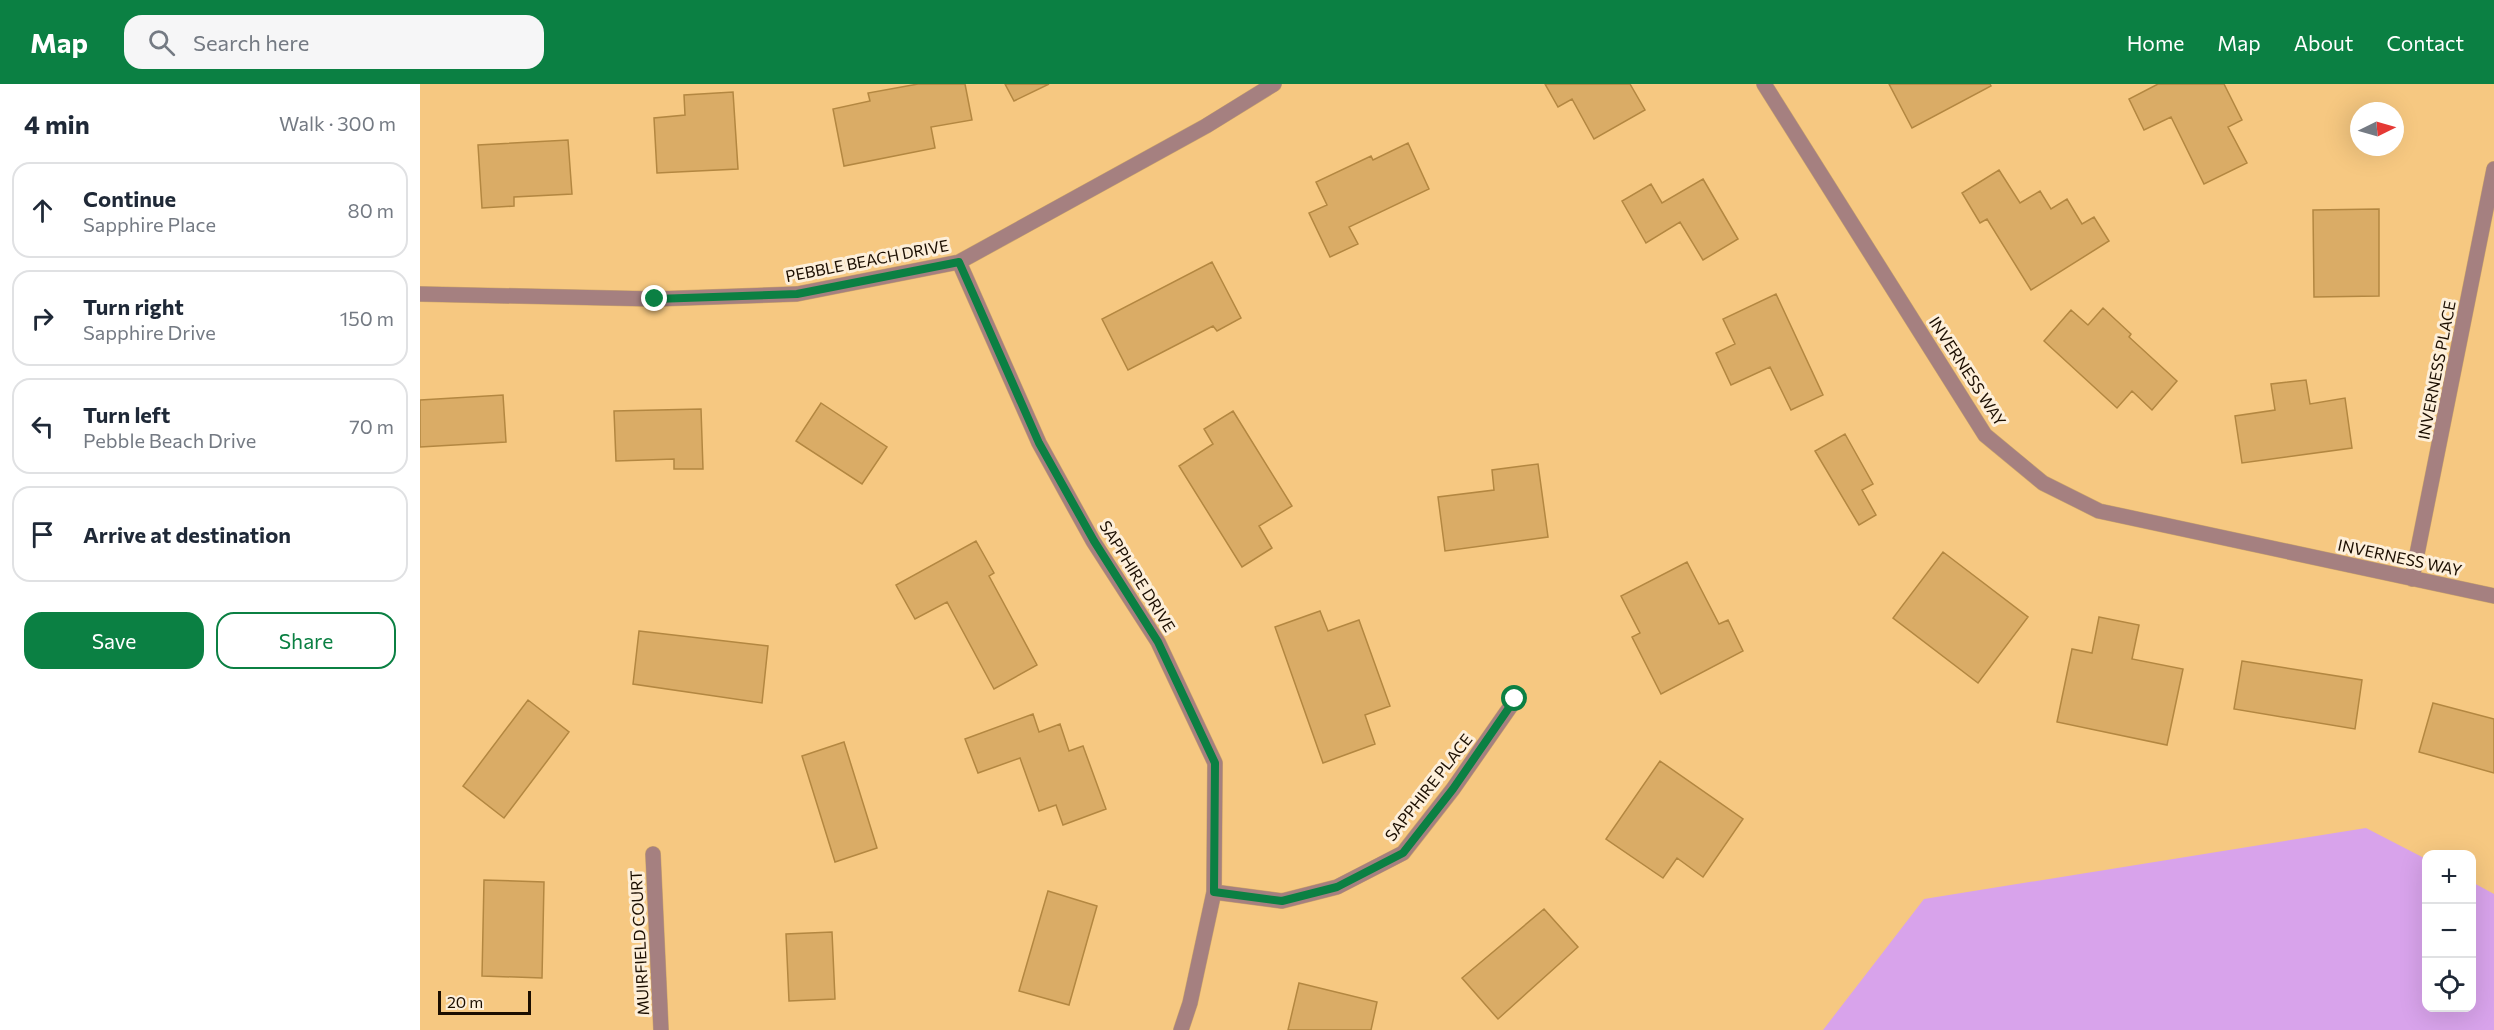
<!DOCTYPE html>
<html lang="en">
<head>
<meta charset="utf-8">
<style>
  body { margin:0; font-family:Commissioner,sans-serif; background:#f6f6f7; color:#1f2937 }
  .controls { position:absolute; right:18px; bottom:18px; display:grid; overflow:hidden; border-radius:12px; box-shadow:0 6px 24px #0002 }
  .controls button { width:54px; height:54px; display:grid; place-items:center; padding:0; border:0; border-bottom:2px solid #e0e1e3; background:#fff; color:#1f2937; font:30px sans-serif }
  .compass { position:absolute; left:1930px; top:18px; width:54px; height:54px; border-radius:50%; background:#fff; box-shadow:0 6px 24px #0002; rotate:85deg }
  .scale { position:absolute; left:18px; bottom:15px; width:93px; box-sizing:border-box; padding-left:6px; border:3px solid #1b0e00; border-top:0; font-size:16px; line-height:21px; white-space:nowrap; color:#1b0e00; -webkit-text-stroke:4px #fdefda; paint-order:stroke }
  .stop { position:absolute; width:18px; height:18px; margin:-14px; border:4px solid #0b8043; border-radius:50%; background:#fff }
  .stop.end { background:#0b8043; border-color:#fff; box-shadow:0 2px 6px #0008 }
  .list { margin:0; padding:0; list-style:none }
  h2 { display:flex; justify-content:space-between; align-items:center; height:78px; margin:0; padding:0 24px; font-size:26px }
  h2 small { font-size:20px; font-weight:400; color:#747a83 }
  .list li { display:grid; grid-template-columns:39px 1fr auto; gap:18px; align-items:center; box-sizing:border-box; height:96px; margin:0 12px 12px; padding:0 12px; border:2px solid #e0e1e3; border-radius:18px }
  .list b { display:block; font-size:22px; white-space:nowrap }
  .list p { margin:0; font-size:20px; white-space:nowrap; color:#747a83 }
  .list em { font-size:20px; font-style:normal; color:#747a83 }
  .actions { display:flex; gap:12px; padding:18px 24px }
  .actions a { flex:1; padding:14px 0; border:2px solid #0b8043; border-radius:18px; text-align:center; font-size:21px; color:#0b8043 }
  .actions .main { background:#0b8043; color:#fff }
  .icon { flex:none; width:33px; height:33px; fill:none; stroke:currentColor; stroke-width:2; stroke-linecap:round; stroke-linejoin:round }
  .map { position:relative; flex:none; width:2074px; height:946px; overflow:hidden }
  header { display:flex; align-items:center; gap:36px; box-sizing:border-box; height:84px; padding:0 30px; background:#0b8043; color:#fff }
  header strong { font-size:28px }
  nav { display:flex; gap:33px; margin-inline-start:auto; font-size:21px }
  .search { width:420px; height:54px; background:#f6f6f7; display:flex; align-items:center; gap:15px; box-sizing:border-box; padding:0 21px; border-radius:18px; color:#747a83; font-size:22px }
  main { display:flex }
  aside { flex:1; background:#fff }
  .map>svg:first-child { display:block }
  .green { fill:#d8a3eb }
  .building { fill:#daac66; stroke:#b38741; stroke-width:1.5 }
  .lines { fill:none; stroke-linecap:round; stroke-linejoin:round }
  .minor-casing { stroke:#cfa76a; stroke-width:16 }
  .minor { stroke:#a58080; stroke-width:15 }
  .route { stroke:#0b8043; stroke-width:8 }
  .labels { text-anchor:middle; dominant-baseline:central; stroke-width:6; stroke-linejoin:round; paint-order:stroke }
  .street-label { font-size:16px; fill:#1b0e00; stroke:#fdefda }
</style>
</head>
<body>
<header>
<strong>Map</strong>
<div class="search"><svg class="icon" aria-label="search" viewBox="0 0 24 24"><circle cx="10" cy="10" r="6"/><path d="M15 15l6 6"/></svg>Search here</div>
<nav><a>Home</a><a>Map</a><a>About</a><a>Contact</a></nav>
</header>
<main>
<aside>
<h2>4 min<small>Walk · 300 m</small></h2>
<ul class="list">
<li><svg class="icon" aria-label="ahead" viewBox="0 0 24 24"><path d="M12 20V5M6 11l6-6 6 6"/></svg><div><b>Continue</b><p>Sapphire Place</p></div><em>80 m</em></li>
<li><svg class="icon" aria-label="right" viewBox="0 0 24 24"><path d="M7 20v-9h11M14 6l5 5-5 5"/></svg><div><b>Turn right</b><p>Sapphire Drive</p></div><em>150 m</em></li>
<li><svg class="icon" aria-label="left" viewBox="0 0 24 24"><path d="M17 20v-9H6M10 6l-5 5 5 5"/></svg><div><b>Turn left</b><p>Pebble Beach Drive</p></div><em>70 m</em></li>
<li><svg class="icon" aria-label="arrive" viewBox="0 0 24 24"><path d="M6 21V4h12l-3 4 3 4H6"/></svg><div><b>Arrive at destination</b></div></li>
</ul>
<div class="actions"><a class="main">Save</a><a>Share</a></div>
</aside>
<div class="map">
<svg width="2074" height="946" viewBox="0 0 2074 946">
  <rect width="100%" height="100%" fill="#f6c881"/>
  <path class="green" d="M1946,744L2006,775V924H2052V798L2074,810V946H1403L1504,815Z"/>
  <path class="building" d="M498,0H545L552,36L511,43L515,64L424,82L413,25L450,17L448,9Z
    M585,0H629L594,17Z
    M1125,0H1210L1225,26L1174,55L1152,15L1138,23Z
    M1469,0H1570L1571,2L1492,44Z
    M1738,0H1804L1822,36L1808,43L1827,79L1784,100L1751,33L1724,46L1709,15Z
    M313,8L318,85L237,89L234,34L265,31L264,11Z
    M148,56L152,110L94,113V122L62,124L58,61Z
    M988,59L1009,105L929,143L938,160L910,173L889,129L907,121L896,98L951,72L953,76Z
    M1579,86L1600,119L1620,107L1631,125L1647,115L1662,140L1674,133L1689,157L1611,206L1567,135L1560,139L1542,109Z
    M1283,95L1318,155L1283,176L1260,138L1226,159L1202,117L1231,100L1242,119Z
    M1959,125V212L1894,213L1893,126Z
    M792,178L821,234L797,247L793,242L708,286L682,235Z
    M1356,210L1403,311L1371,326L1350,283L1311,301L1296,269L1315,260L1303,235Z
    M1683,224L1711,250L1709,253L1757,297L1732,326L1712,307L1697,324L1624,257L1651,226L1668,241Z
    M1886,296L1890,320L1925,314L1932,364L1822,379L1815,332L1855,326L1851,300Z
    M83,311L86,358L0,363V316Z
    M401,319L467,363L442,400L376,357Z
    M281,325L283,385H254V375L196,377L194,327Z
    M813,327L872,422L839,442L852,464L822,483L759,382L793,360L784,345Z
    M1425,350L1453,400L1442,406L1456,431L1439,441L1395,367Z
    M1118,380L1128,453L1025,467L1018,413L1074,406L1072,386Z
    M556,457L574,489L569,492L617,581L574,605L527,518L495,535L476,501Z
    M1523,468L1608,533L1558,599L1473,534Z
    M1267,478L1299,540L1308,536L1323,567L1241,610L1212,553L1220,549L1201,512Z
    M900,527L908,547L939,536L970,622L945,631L955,660L903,679L855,543Z
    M1679,533L1719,541L1712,575L1763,585L1747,661L1637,638L1652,565L1672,569Z
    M219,547L348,562L342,619L213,600Z
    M1822,577L1942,596L1935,645L1814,625Z
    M108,616L149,648L84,734L43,702Z
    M2013,619L2074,635V689L1999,668Z
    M613,630L619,648L640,640L649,667L663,662L686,725L643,741L636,721L619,727L600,674L558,689L545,655Z
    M424,658L457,764L415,778L382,672Z
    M1240,677L1323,735L1283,793L1257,774L1243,794L1186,755Z
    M64,796L124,798L122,894L62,892Z
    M628,807L677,822L649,921L599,907Z
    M1124,825L1158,863L1078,935L1042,894Z
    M412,848L415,915L369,917L366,850Z
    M879,899L957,918L951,946H868Z"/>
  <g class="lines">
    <defs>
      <path id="minor" d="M1344,0L1565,351L1623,399L1679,427L2074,512
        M539,178L619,359L673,457L738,558L795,679L794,808L770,919L761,946
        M0,210L235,215L377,210L539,178L786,42L854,0
        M1992,495L2074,85
        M233,770L241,946
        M794,808L862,817L917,803L983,769L1033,705L1095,616"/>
    </defs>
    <use href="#minor" class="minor-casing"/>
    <use href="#minor" class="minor"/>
  </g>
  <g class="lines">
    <path class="route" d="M235,215L377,210L539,178L619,359L674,457L738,558L795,679L794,808L862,817L917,803L983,769L1033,705L1095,615"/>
  </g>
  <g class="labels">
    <g class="street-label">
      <text transform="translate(447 176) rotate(-11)">PEBBLE BEACH DRIVE</text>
      <text transform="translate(2016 286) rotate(-79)">INVERNESS PLACE</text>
      <text transform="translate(1548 287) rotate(57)">INVERNESS WAY</text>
      <text transform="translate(1980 473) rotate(12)">INVERNESS WAY</text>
      <text transform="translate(718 492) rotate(58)">SAPPHIRE DRIVE</text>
      <text transform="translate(1008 703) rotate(-52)">SAPPHIRE PLACE</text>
      <text transform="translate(219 859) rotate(-93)">MUIRFIELD COURT</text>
    </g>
  </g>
</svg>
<div class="controls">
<button>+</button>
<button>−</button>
<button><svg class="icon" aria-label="locate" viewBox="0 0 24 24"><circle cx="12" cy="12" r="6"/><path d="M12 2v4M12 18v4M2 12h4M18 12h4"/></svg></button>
</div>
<svg class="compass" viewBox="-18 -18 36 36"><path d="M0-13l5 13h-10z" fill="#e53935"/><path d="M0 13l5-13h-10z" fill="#747a83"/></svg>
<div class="scale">20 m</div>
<div class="stop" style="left:1095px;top:615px"></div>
<div class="stop end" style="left:235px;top:215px"></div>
</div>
</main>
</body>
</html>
